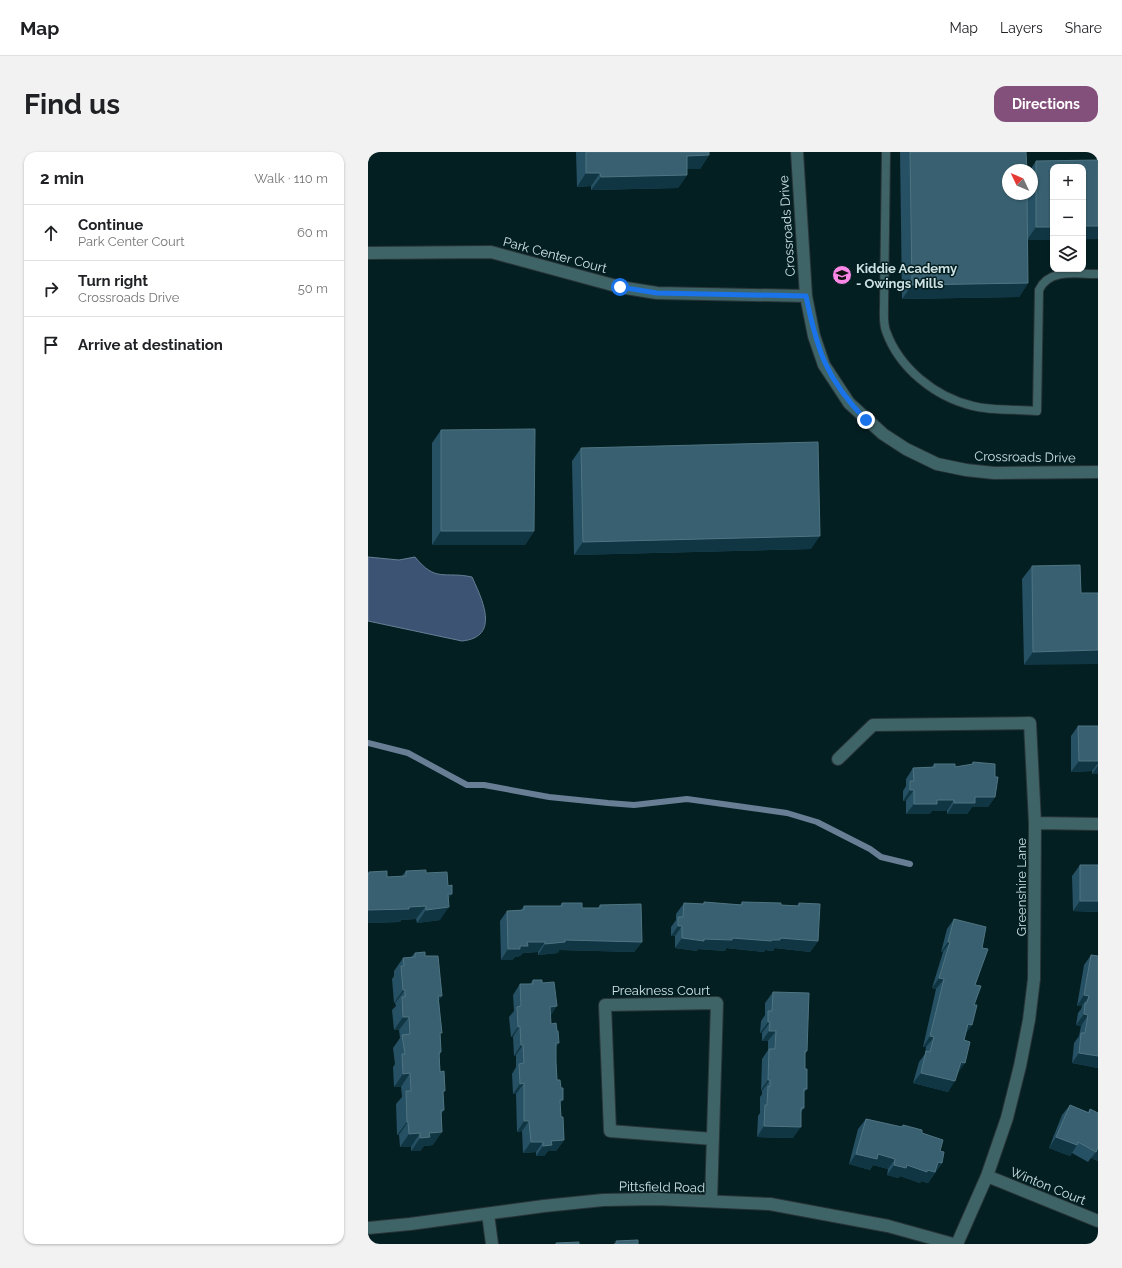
<!DOCTYPE html>
<html lang="en">
<head>
<meta charset="utf-8">
<style>
  body { margin:0; font-family:Raleway,sans-serif; background:#f2f2f2; color:#202124 }
  .controls { position:absolute; right:12px; top:12px; display:grid; overflow:hidden; border-radius:8px; box-shadow:0 1px 3px #0004 }
  .controls button { width:36px; height:36px; display:grid; place-items:center; padding:0; border:0; border-bottom:1px solid #e0e0e0; background:#fff; color:#202124; font:20px sans-serif }
  .compass { position:absolute; left:634px; top:12px; width:36px; height:36px; border-radius:50%; background:#fff; box-shadow:0 1px 3px #0004; rotate:314deg }
  .stop { position:absolute; width:12px; height:12px; margin:-9px; border:3px solid #1a73e8; border-radius:50%; background:#fff }
  .stop.end { background:#1a73e8; border-color:#fff; box-shadow:0 1px 4px #0008 }
  .list { margin:0; padding:0; list-style:none }
  h2 { display:flex; justify-content:space-between; align-items:center; height:52px; margin:0; padding:0 16px; font-size:17px }
  h2 small { font-size:13px; font-weight:400; color:#757577 }
  .list li { display:grid; grid-template-columns:26px 1fr auto; gap:12px; align-items:center; box-sizing:border-box; height:56px; padding:0 16px; border-top:1px solid #e0e0e0 }
  .list b { display:block; font-size:15px; white-space:nowrap }
  .list p { margin:0; font-size:13px; white-space:nowrap; color:#757577 }
  .list em { font-size:13px; font-style:normal; color:#757577 }
  .icon { flex:none; width:22px; height:22px; fill:none; stroke:currentColor; stroke-width:2; stroke-linecap:round; stroke-linejoin:round }
  .map { position:relative; flex:none; width:730px; height:1092px; overflow:hidden; border-radius:12px }
  header { display:flex; align-items:center; gap:24px; box-sizing:border-box; height:56px; padding:0 20px; background:#fff; border-bottom:1px solid #e0e0e0 }
  header strong { font-size:19px }
  nav { display:flex; gap:22px; margin-inline-start:auto; font-size:14px }
  .intro { display:flex; align-items:center; justify-content:space-between; box-sizing:border-box; height:96px; padding:0 24px }
  h1 { margin:0; font-size:28px }
  .button { padding:10px 18px; border-radius:12px; background:#834f7b; color:#fff; font-size:14px; font-weight:700 }
  main { display:flex; gap:24px; padding:0 24px }
  aside { flex:1; background:#fff; border-radius:12px; box-shadow:0 1px 3px #0004 }
  .map>svg:first-child { display:block }
  .water { fill:#3d5373; stroke:#687e95 }
  .lines { fill:none; stroke-linecap:round; stroke-linejoin:round }
  .stream { stroke:#687e95; stroke-width:6 }
  .lane-casing { stroke:#293437; stroke-width:10 }
  .street-casing { stroke:#293437; stroke-width:14 }
  .lane { stroke:#3f6468; stroke-width:8 }
  .street { stroke:#3f6468; stroke-width:12 }
  .wall { fill:#265063 }
  .shaded-wall { fill:#113643 }
  .building { fill:#386070; stroke:#4f7482 }
  .route { stroke:#1a73e8; stroke-width:5 }
  .labels { text-anchor:middle; dominant-baseline:central; stroke-width:3; stroke-linejoin:round; paint-order:stroke }
  .street-label { font-size:13px; fill:#cde1e3; stroke:#041f22 }
  .poi-label { font-size:13px; font-weight:bold; fill:#cde1e3; stroke:#041f22; text-anchor:start }
</style>
</head>
<body>
<header>
<strong>Map</strong>
<nav><a>Map</a><a>Layers</a><a>Share</a></nav>
</header>
<div class="intro"><h1>Find us</h1><a class="button">Directions</a></div>
<main>
<aside>
<h2>2 min<small>Walk · 110 m</small></h2>
<ul class="list">
<li><svg class="icon" aria-label="ahead" viewBox="0 0 24 24"><path d="M12 20V5M6 11l6-6 6 6"/></svg><div><b>Continue</b><p>Park Center Court</p></div><em>60 m</em></li>
<li><svg class="icon" aria-label="right" viewBox="0 0 24 24"><path d="M7 20v-9h11M14 6l5 5-5 5"/></svg><div><b>Turn right</b><p>Crossroads Drive</p></div><em>50 m</em></li>
<li><svg class="icon" aria-label="arrive" viewBox="0 0 24 24"><path d="M6 21V4h12l-3 4 3 4H6"/></svg><div><b>Arrive at destination</b></div></li>
</ul>
</aside>
<div class="map">
<svg width="730" height="1092" viewBox="0 0 730 1092">
  <rect width="100%" height="100%" fill="#041f22"/>
  <path class="water" d="M0,405L31,408L47,405C68,431 76,419 104,425C114,447 133,485 94,489L0,469Z"/>
  <g class="lines">
    <path class="stream" d="M0,591L40,601L99,633H116L181,645L240,651L266,653L319,647L419,661L449,670L502,697L513,705L542,712"/>
    <defs>
      <path id="lane" d="M518,0L516,154C516,162 515,171 518,179C531,216 567,245 605,254C625,259 648,257 669,259L671,138C681,116 709,122 730,122"/>
      <path id="street" d="M429,0L438,144L446,184L456,213L481,251L515,282L538,297L569,312L598,318L626,321L730,320
        M0,101L123,100L252,135L289,141L438,144
        M470,607L505,573L662,571L667,671L666,827L661,868L652,914L639,966L619,1024L589,1092
        M667,671L730,672
        M619,1024L730,1069
        M343,1049L349,851L237,853L242,979L345,987
        M120,1062L124,1092
        M0,1076L42,1072L176,1054L235,1048L288,1047L402,1052L520,1074L585,1092"/>
    </defs>
    <use href="#lane" class="lane-casing"/>
    <use href="#street" class="street-casing"/>
    <use href="#lane" class="lane"/>
    <use href="#street" class="street"/>
  </g>
  <path class="wall" d="M208,0H341V3L332,17H319V23L310,36L223,38V34L209,35Z
    M532,0H658L640,42H664V18H662L668,9L730,8V87L660,88V131L651,145L534,147Z
    M73,278L166,379L157,393H64V291Z
    M213,296L443,397L206,403L204,309Z
    M664,414L713,441L656,513L654,427Z
    M710,574H730V622H724V619L703,620V584Z
    M605,610L627,645L620,655H604L599,662H579V659H564L561,662H538V649H535V639L538,634V627L545,616L564,615L566,612L587,615L603,613Z
    M712,713H730V760L705,759L704,724Z
    M38,719L58,721L80,747L72,768L49,771L48,767L33,768L32,770L0,771V721L1,720L19,725L34,724Z
    M336,750L372,753L374,750L429,754L431,751L450,789L442,800L407,796L405,799L397,798L396,800L358,796L357,799L330,797L329,799L307,796V784H303V775L308,768V762L316,751L335,752Z
    M194,751L214,756H230L232,753L274,790L266,800L191,798L190,801L170,803V800L155,801L152,804L147,805L144,808H133L132,769L139,759L153,758L156,754H192Z
    M586,767L607,833L606,853L604,873L597,882L590,921L580,940L545,931L551,910L557,902L558,895H555L568,837L564,836L575,800H573L579,777Z
    M47,801L57,804L71,849L73,900L71,904L76,958L73,962L65,993L56,994L52,999H43V995H32L31,983H29L28,952L34,945L33,935H26L25,915L27,912L25,896L32,886L31,878H26L24,858L28,854L27,851H26L24,827L26,824V819L35,806L43,805Z
    M723,803L730,916L704,911L706,891L711,884L713,874L708,873L710,861L713,857L714,854H709L716,813Z
    M165,828L174,831L182,864L183,872L188,896V910L189,928L196,988L188,999H180L176,1004H168V1000L155,1001L154,979L149,980L148,942H145L144,922L148,915V903L146,904L145,885H143L141,865L146,859L145,843L152,832H162Z
    M405,840L439,899L437,902V917L439,937L436,940V956L433,960L425,986L389,985L390,964L392,961V945L394,942V939L393,938L394,907L400,898V889H394V881H392L393,869L397,863V851Z
    M702,953L720,960L722,957L730,1009L723,1006L720,1010L704,1001L702,1004L681,996L694,963Z
    M498,967L533,975L535,973L554,981L572,999L574,1011L560,1031L553,1029L552,1031L532,1024L530,1026L519,1023L520,1017L505,1013L502,1018L481,1012L490,977Z"/>
  <path class="shaded-wall" d="M341,3L332,17H310L319,4Z
    M218,21H232L223,34L209,35Z
    M319,23L310,36L223,38L233,25Z
    M715,74H730V87H715Z
    M668,75H685V88H659Z
    M660,131L651,145L534,147L544,133Z
    M73,379H166L157,393H64Z
    M452,384L443,397L206,403L215,390Z
    M730,498V512L656,513L665,500Z
    M711,609H730V611L724,619L703,620Z
    M730,614V622H724Z
    M542,638H546L538,649H535Z
    M607,645H627L620,655H604L599,662H579L586,651Z
    M569,648H586L579,659H564L561,662H538L546,652Z
    M80,742H84L75,755Z
    M712,749H730V760L705,759Z
    M58,754L48,767L33,768L32,770L0,771V758Z
    M81,755L72,768L49,771L58,758Z
    M310,774H314L307,784H303Z
    M314,786L336,787L364,786L404,788L412,786L450,789L442,800L407,796L405,799L397,798L396,800L358,796L357,799L330,797L329,799L307,796Z
    M197,788L274,790L266,800L191,798L190,801L170,803L177,792Z
    M159,790H177L170,800L155,801L152,804L147,805L144,808H133L140,797Z
    M580,790H582L575,800H573Z
    M571,826L576,827L568,837L564,836Z
    M35,838H37L27,851H26Z
    M716,843L721,844L714,854H709Z
    M70,844H74L65,857Z
    M189,854L182,865V855Z
    M716,862L720,863L713,874L708,873Z
    M35,865H41L31,878H26Z
    M400,870H402L394,881H392Z
    M600,872L604,873L596,883Z
    M152,874L145,885H143L150,875Z
    M401,879H408L400,889H394Z
    M562,884L566,885L558,895H555Z
    M188,891H191L184,901Z
    M153,893H155L148,903L146,904Z
    M711,901L730,904V916L704,911Z
    M593,910L597,911L590,921Z
    M42,921L33,935H26L35,922Z
    M553,921L587,929L580,940L545,931Z
    M400,928H402L394,939L393,938Z
    M156,931L148,942H145L152,932Z
    M192,948H195L188,958Z
    M156,969H161L154,979L149,980Z
    M39,970H40L31,983H29Z
    M396,974L433,975L425,986L389,985Z
    M74,980L65,993L56,994L52,999H43L52,986L61,981Z
    M52,981L43,995H32L41,982Z
    M688,985L709,993L702,1004L681,996Z
    M196,988L188,999H180L176,1004H168L175,994L183,989Z
    M163,990H175L168,1000L155,1001Z
    M730,995V1009L723,1006L728,1000L727,999Z
    M488,1002H510L527,1007L520,1017L505,1013L502,1018L481,1012Z
    M570,1010L574,1011L560,1031L553,1029L552,1031L532,1024L530,1026L519,1023L526,1013H539Z"/>
  <path class="building" d="M218,0H341V3L319,4V23L233,25L232,21H218Z
    M542,0H658L659,18H640V42H659L660,131L544,133Z
    M730,8V74H715V15H685V75H668V9Z
    M167,277L166,379H73V278Z
    M450,290L452,384L215,390L213,296Z
    M712,413L713,441H730V498L665,500L664,414Z
    M710,574H730V609H711Z
    M605,610L627,612V625H630L627,645H607V651H586V648H569V652H546V638H542V629H546L545,616L567,615L566,612H587V615L605,612Z
    M712,713H730V749H712Z
    M58,718V721L79,720L80,734L84,733V742H80L81,755L58,758V754L41,755V757L0,758V722H1V720L19,719V725L38,724V719Z
    M336,750L374,753V750L413,751V753L431,754V751L452,752L450,789L412,786V788H404L403,789L364,786V788L336,787V789L314,786V774H310V765H315L316,751L336,752Z
    M194,751H214V756H232V753L273,752L274,790L197,788V790L177,792V790H159L160,794H152V797H140L139,759L156,758V754H194Z
    M586,767L618,775L614,796L620,797L607,833L613,834L606,853H609L604,873L600,872L596,888L602,890L597,911L593,910L587,929L553,921L558,899L562,900L566,885L562,884L576,827L571,826L582,790H580Z
    M57,800V804H70L74,844H70L74,881H72L73,900H71L72,920L76,919L77,939H75L76,958H73L74,980L61,981L62,985L52,986V981L41,982L40,970H39L38,939H43L42,921L35,922L34,902H37L34,883L42,882L41,865H35L34,845H37V838H35L33,814H36L35,806L47,805V801Z
    M723,803L730,804V904L711,901L713,881H717L720,863L716,862L717,851H719L721,844L716,843Z
    M165,828H174V831L186,830L189,854L182,855L183,872L188,871L189,879H190L191,891H188V910L189,928H192L193,936H195V948H192L193,965H195L196,988L183,989L184,993L175,994V990H163L161,969H156V931L152,932L151,912L156,911L155,893H153L152,874L150,875L149,855L153,854L152,832H165Z
    M405,840L441,841L439,899H437V917H439V937H436V956H433V975L396,974L397,953H399L400,934L402,935V928H400L401,897H407L408,879H401L402,870H400V859H404Z
    M702,953L721,961L722,957L730,961V995L728,1000L710,990L709,993L688,985Z
    M498,967L534,975L535,973L554,978V981L575,988L572,999L576,1000L574,1011L570,1010L567,1020L559,1018V1020L539,1013L538,1016L526,1013L527,1007L510,1002L509,1007L488,1002Z
    M270,1088V1092H246H248V1089Z
    M211,1090V1092H188V1091Z"/>
  <g class="lines">
    <path class="route" d="M252,135L289,141L438,144C449,198 458,227 498,268"/>
  </g>
  <defs>
    <symbol id="school-disc" viewBox="-11 -11 22 22"><circle r="9.5" fill="#fb87e6" stroke="#041f22"/><path d="M0-5L7-2L0 1L-7-2ZM-4 1L0 2.5L4 1V4Q0 6-4 4Z" fill="#111"/></symbol>
  </defs>
  <g fill-rule="evenodd">
    <use href="#school-disc" x="463" y="112" width="22" height="22"/>
  </g>
  <g class="labels">
    <g class="street-label">
      <text transform="translate(419 74) rotate(-94)">Crossroads Drive</text>
      <text transform="translate(187 103) rotate(15)">Park Center Court</text>
      <text transform="translate(657 305) rotate(1)">Crossroads Drive</text>
      <text transform="translate(653 735) rotate(-90)">Greenshire Lane</text>
      <text x="293" y="838">Preakness Court</text>
      <text transform="translate(680 1034) rotate(22)">Winton Court</text>
      <text transform="translate(294 1035) rotate(1)">Pittsfield Road</text>
    </g>
    <g class="poi-label">
      <text x="488" y="116">Kiddie Academy<tspan x="488" dy="15">- Owings Mills</tspan></text>
    </g>
  </g>
</svg>
<div class="controls">
<button>+</button>
<button>−</button>
<button><svg class="icon" aria-label="layers" viewBox="0 0 24 24"><path d="M12 4l9 5-9 5-9-5zM3 14l9 5 9-5"/></svg></button>
</div>
<svg class="compass" viewBox="-18 -18 36 36"><path d="M0-13l5 13h-10z" fill="#e53935"/><path d="M0 13l5-13h-10z" fill="#757577"/></svg>
<div class="stop" style="left:252px;top:135px"></div>
<div class="stop end" style="left:498px;top:268px"></div>
</div>
</main>
</body>
</html>
